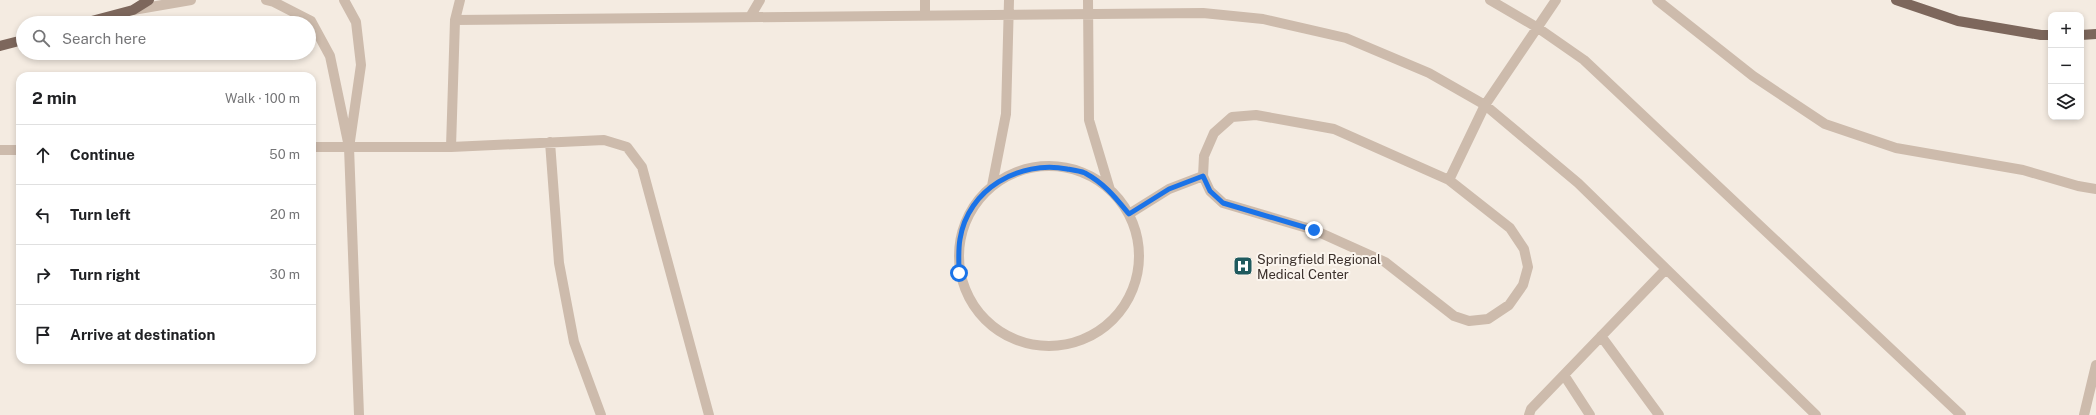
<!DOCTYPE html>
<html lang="en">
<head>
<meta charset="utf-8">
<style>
  body { margin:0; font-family:"Public Sans",sans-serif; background:#f2f2f2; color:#202124 }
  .controls { position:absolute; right:12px; top:12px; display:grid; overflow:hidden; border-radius:8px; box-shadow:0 2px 6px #0003 }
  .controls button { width:36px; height:36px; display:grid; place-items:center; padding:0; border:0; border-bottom:1px solid #e0e0e0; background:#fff; color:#202124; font:20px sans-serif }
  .stop { position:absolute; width:12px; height:12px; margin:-9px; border:3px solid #1a73e8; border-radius:50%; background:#fff }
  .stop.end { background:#1a73e8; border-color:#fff; box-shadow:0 1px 4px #0008 }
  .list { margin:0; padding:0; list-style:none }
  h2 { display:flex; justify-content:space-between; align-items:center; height:52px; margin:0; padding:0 16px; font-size:17px }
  h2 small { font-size:13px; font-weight:400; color:#757577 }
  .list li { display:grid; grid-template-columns:26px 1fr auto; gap:12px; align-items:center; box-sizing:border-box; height:60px; padding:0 16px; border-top:1px solid #e0e0e0 }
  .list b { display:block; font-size:15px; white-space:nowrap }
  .list em { font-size:13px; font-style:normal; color:#757577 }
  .icon { flex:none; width:22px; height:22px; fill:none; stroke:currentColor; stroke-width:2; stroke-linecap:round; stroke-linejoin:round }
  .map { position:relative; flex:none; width:2096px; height:415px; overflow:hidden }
  .search { position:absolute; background:#fff; box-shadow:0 2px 6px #0003; left:16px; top:16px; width:300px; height:44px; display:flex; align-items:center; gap:10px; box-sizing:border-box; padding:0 14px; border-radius:22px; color:#757577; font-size:15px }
  .panel { position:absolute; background:#fff; box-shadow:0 2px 6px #0003; left:16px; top:72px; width:300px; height:292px; border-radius:12px }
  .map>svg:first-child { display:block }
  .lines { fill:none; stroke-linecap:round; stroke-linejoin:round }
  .service { stroke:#cdbbac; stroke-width:10 }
  .primary { stroke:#7d675c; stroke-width:10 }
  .route { stroke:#1a73e8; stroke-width:5 }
  .labels { text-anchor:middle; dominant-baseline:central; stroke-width:4; stroke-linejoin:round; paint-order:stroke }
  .poi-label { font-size:13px; fill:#3b302b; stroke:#fbf5ee; text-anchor:start }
</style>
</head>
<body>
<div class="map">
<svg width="2096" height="415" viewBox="0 0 2096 415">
  <rect width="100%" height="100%" fill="#f4ebe1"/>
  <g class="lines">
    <path class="service" d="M266,0L274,2L311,21L330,56L349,147L359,415
      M344,0L356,22L361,65L350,141
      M1088,0L1089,120L1110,190
      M1490,0L1538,28L1584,60L1961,415
      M1657,0L1753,76L1825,124L1896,148L2023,170L2078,186L2096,189
      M133,10L191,0
      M925,15V0
      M750,17L760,0
      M455,20L1203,13L1263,19L1346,38L1429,73L1485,105L1578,183L1816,415
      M550,142L559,263L574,342L601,415
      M312,147H451L604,140L627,147L642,167L709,415
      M451,147L455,20L460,0
      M0,150H20
      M959 256a90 90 0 1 1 180 0a90 90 0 1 1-180 0Z
      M1449,180L1485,105L1556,0
      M992,186L1006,114L1009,0
      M1129,214L1169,189L1203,176L1210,191L1223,203L1314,230L1385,262L1454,316L1469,321L1488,319L1509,305L1523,285L1528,267L1524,249L1510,228L1449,180L1334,129L1256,115L1232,117L1214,133L1204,156L1203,176
      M1601,336L1659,415
      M1564,375L1590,415
      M1529,415L1531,409L1666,269
      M2084,415L2096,365"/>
    <path class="primary" d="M1896,0L1958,21L2041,35H2051
      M84,23L133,10L149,0
      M2081,35L2096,34
      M0,46L23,40"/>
  </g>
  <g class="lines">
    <path class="route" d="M959,273C959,262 958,250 960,239C968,189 1019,160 1067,169C1073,170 1080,171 1085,173C1105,184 1115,197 1129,214L1169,189L1203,176L1210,191L1223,203L1314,230"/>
  </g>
  <defs>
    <symbol id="hospital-square" viewBox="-11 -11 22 22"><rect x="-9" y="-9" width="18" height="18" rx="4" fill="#1f5a5e" stroke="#fbf5ee"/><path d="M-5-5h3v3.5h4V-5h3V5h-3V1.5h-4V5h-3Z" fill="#fff"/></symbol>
  </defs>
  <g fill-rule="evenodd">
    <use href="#hospital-square" x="1232" y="255" width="22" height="22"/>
  </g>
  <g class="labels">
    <g class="poi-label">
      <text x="1257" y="259">Springfield Regional<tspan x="1257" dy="15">Medical Center</tspan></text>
    </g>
  </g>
</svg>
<div class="controls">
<button>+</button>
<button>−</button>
<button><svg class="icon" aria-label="layers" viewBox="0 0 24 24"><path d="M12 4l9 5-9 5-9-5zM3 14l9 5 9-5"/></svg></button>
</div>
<div class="stop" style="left:959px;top:273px"></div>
<div class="stop end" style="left:1314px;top:230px"></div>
<div class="search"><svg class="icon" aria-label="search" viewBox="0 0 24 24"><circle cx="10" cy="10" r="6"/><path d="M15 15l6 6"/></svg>Search here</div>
<section class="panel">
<h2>2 min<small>Walk · 100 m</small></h2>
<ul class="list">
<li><svg class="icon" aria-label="ahead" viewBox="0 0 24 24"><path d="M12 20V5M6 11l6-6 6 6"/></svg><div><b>Continue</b></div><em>50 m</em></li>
<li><svg class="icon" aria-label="left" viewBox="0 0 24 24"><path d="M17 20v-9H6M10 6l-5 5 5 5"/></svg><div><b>Turn left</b></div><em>20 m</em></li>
<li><svg class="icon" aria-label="right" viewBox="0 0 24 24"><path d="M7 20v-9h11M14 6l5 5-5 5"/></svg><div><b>Turn right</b></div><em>30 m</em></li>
<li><svg class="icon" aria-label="arrive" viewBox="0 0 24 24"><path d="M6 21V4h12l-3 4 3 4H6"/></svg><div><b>Arrive at destination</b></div></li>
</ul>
</section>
</div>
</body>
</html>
